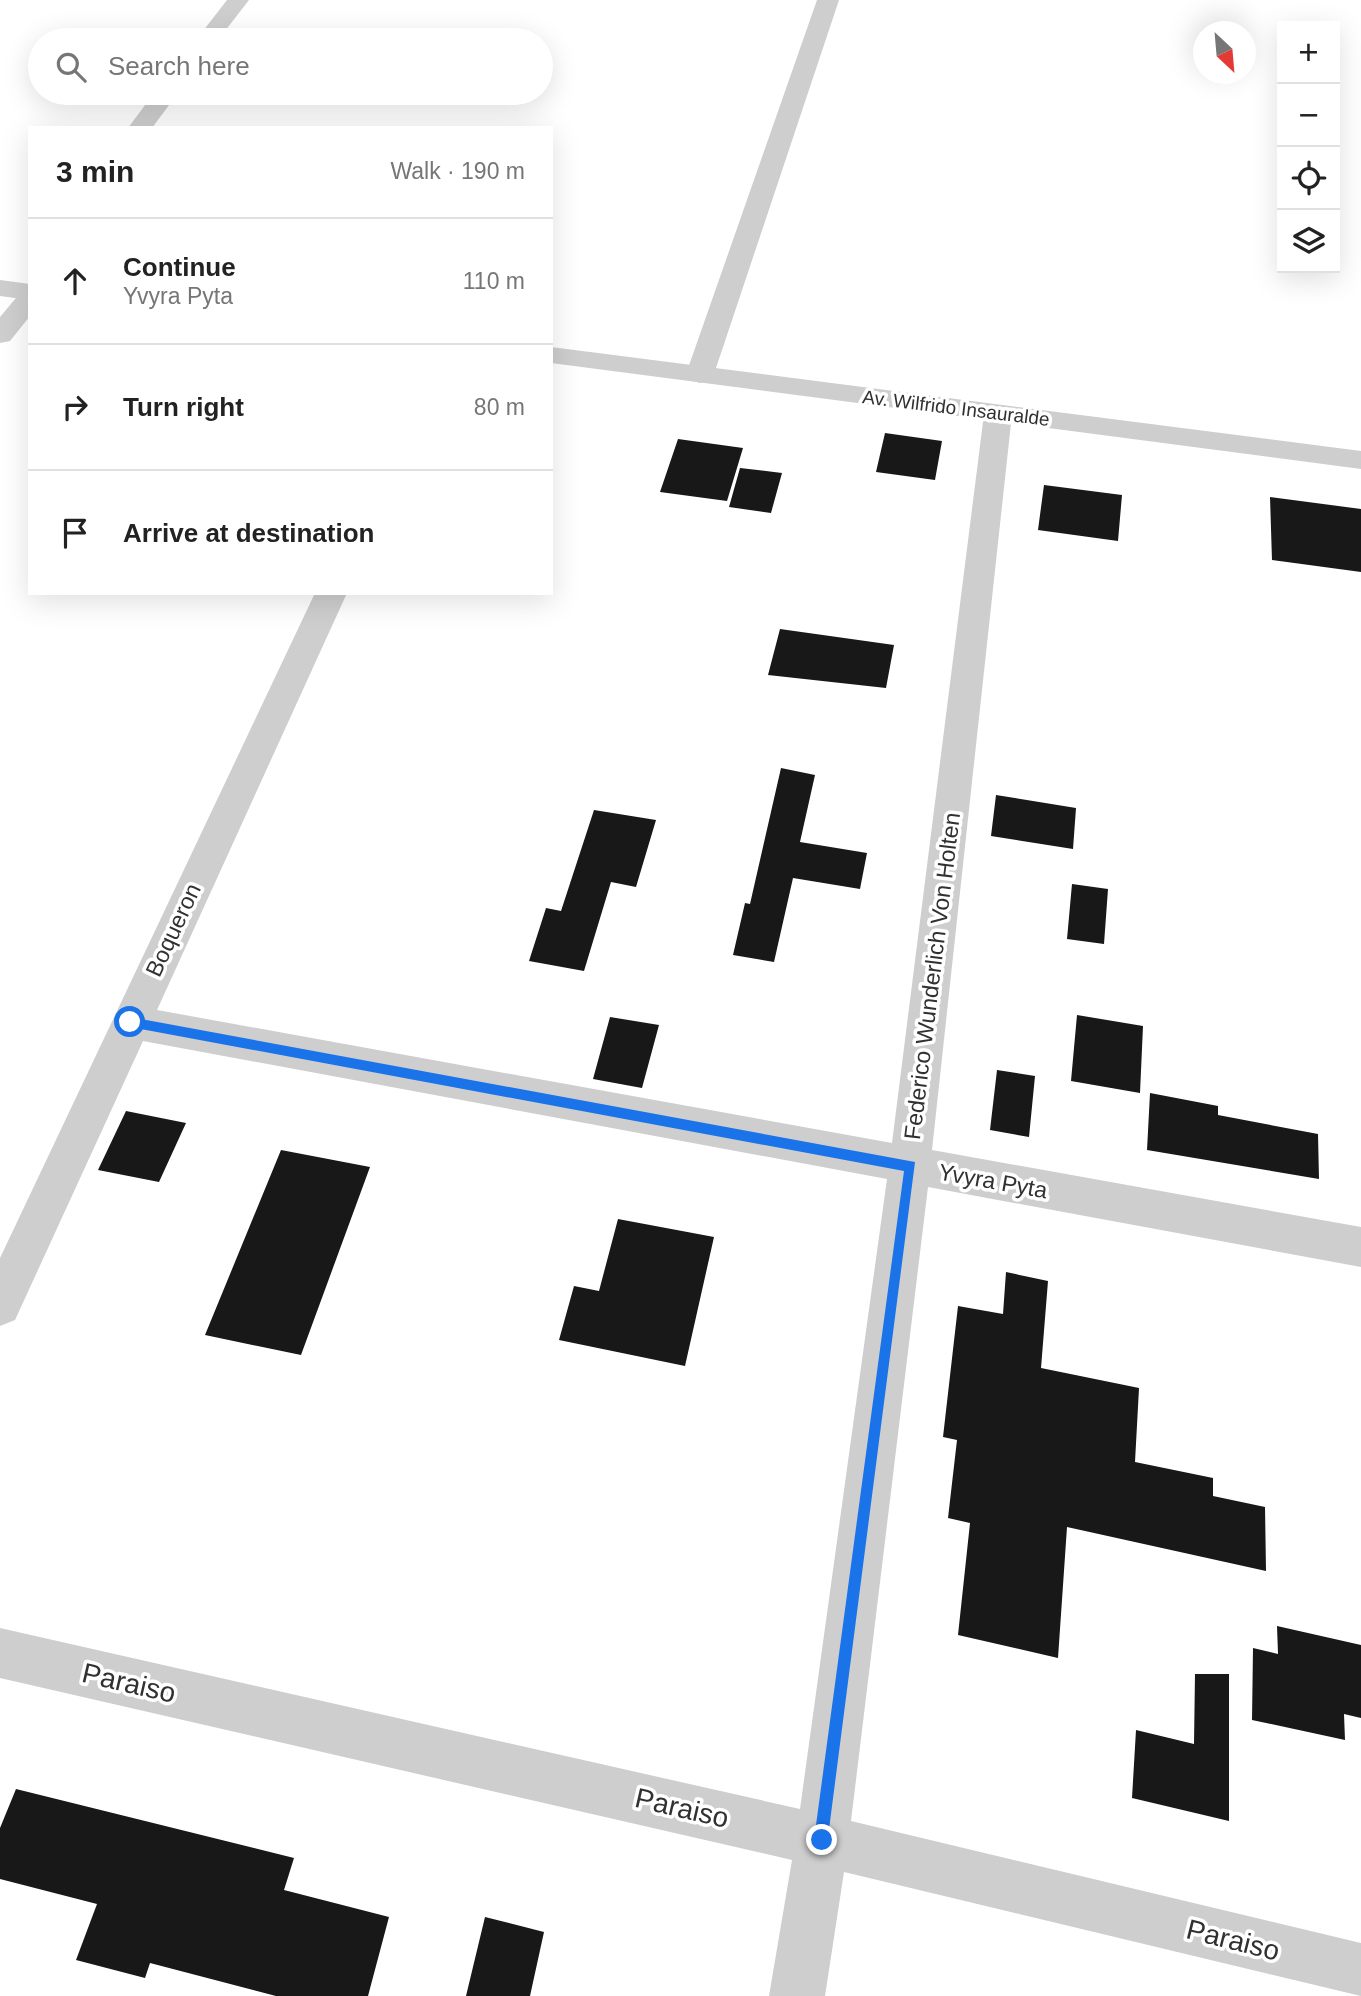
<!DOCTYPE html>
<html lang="en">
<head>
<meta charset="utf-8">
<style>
  body { margin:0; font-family:Helvetica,sans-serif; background:#f6f6f6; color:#222 }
  .controls { position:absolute; right:21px; top:21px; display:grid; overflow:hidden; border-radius:0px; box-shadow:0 7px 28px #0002 }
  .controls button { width:63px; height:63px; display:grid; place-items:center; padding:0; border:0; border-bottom:2px solid #e0e0e0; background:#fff; color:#222; font:35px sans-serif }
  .compass { position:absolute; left:1193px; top:21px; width:63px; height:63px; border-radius:50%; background:#fff; box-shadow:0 7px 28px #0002; rotate:154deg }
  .stop { position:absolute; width:21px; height:21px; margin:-16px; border:5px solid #1a73e8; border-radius:50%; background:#fff }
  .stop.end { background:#1a73e8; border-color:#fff; box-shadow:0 2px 7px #0008 }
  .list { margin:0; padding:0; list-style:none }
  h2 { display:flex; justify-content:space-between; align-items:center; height:91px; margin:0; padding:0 28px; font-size:30px }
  h2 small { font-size:23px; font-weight:400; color:#767676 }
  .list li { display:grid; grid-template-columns:46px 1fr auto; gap:21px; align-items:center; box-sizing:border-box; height:126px; padding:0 28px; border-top:2px solid #e0e0e0 }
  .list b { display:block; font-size:26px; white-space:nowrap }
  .list p { margin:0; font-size:23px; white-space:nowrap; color:#767676 }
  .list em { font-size:23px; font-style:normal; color:#767676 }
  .icon { flex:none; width:38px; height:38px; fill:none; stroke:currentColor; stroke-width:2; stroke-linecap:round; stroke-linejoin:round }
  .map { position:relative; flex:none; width:1361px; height:1996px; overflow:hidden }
  .search { position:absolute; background:#fff; box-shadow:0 7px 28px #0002; left:28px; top:28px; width:525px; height:77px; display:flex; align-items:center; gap:18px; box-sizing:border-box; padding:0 24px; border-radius:38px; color:#767676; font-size:26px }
  .panel { position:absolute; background:#fff; box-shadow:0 7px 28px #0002; left:28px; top:126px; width:525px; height:469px; border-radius:0px }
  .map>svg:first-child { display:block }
  .building { fill:#181818 }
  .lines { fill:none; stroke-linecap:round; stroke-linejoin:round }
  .minor { fill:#cecece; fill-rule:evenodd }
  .tertiary { fill:#cecece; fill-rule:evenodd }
  .route { fill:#1a73e8 }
  .labels { text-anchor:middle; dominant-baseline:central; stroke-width:7; stroke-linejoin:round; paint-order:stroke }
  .far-street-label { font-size:19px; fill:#313131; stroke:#fff }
  .street-label { font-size:23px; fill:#313131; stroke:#fff }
  .near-street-label { font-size:28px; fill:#313131; stroke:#fff }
</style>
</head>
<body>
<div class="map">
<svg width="1361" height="1996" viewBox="0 0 1361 1996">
  <rect width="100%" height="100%" fill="#fff"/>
  <path class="building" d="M885,433L942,441L935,480L876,472Z
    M678,439L743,448L727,501L660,492Z
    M740,468L782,473L771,513L729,507Z
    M1044,485L1122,495L1118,541L1038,530Z
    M1270,497L1361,509V572L1272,560Z
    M780,629L894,645L886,688L768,675Z
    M781,768L815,775L800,842L867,853L860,889L793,878L774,962L733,955L745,903L750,904Z
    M996,795L1076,808L1073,849L991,836Z
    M594,810L656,820L636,887L611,882L584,971L529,961L546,908L561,911Z
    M1072,884L1108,889L1104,944L1067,939Z
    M1077,1015L1143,1026L1140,1093L1071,1081Z
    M610,1017L659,1025L642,1088L593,1079Z
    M997,1070L1035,1076L1029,1137L990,1130Z
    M1150,1093L1218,1106V1115L1318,1134L1319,1179L1147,1150Z
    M126,1111L186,1123L159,1182L98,1170Z
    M281,1150L370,1167L301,1355L205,1335Z
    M618,1219L714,1237L685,1366L559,1340L574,1286L599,1291Z
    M1006,1272L1048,1281L1041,1368L1139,1388L1135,1462L1213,1478V1496L1265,1507L1266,1571L1067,1527L1058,1658L958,1635L970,1523L948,1518L957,1440L943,1437L958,1306L1003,1314Z
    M1277,1626L1361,1645V1718L1344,1714L1345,1740L1252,1720L1253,1648L1278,1654Z
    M1195,1674H1229V1821L1132,1798L1136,1730L1194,1744Z
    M16,1789L294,1858L284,1890L389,1917L368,1996H276L150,1963L145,1978L76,1960L97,1904L0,1879V1828Z
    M485,1917L544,1932L530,1996H466Z"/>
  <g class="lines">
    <path class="minor" d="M227,0H249L218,40H196Z
      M817,0H839L714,374L710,380L700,383L690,380L686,374Z
      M154,93H178L152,128H128Z
      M30,290V316L10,341L0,343V317L21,292Z
      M998,405L1008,408L1012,414L932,1150L1361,1227V1267L928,1187L851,1821L1361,1943V1996L844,1872L825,1996H769L792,1860L0,1678V1628L800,1809L887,1179L143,1041L15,1320L0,1326V1258L315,593H347L157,1010L892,1143L984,414L988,408Z"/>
    <path class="tertiary" d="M0,280L30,284V300L0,296Z
      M551,347L1361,451V469L551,363Z"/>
  </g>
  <path class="route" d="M130,1017L915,1162L827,1845H816L814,1840L904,1171L130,1027L124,1022Z"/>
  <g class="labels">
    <g class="far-street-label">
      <text transform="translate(956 408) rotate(7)">Av. Wilfrido Insauralde</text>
    </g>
    <g class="street-label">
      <text transform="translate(173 930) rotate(-65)">Boqueron</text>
      <text transform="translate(932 976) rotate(-83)">Federico Wunderlich Von Holten</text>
      <text transform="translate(993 1181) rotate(10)">Yvyra Pyta</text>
    </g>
    <g class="near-street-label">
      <text transform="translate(129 1683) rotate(13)">Paraiso</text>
      <text transform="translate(682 1808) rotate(13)">Paraiso</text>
      <text transform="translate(1233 1940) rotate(14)">Paraiso</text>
    </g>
  </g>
</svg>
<div class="controls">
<button>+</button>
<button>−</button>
<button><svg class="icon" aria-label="locate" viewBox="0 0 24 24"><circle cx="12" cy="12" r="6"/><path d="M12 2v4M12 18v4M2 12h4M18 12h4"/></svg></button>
<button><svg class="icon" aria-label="layers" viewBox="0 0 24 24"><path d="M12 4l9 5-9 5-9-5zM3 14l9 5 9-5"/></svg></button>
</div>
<svg class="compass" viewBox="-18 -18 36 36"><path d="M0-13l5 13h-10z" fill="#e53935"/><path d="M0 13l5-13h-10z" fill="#767676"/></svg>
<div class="stop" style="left:130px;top:1022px"></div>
<div class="stop end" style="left:822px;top:1840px"></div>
<div class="search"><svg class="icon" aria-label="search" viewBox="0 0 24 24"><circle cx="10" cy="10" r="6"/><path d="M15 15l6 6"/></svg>Search here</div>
<section class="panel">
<h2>3 min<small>Walk · 190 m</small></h2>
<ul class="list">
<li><svg class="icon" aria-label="ahead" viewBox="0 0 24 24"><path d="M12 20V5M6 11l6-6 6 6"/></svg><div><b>Continue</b><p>Yvyra Pyta</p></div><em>110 m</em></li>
<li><svg class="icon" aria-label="right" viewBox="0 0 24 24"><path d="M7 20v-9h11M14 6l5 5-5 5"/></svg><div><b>Turn right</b></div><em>80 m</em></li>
<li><svg class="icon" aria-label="arrive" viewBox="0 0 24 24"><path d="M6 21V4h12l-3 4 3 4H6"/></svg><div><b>Arrive at destination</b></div></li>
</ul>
</section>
</div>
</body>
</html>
